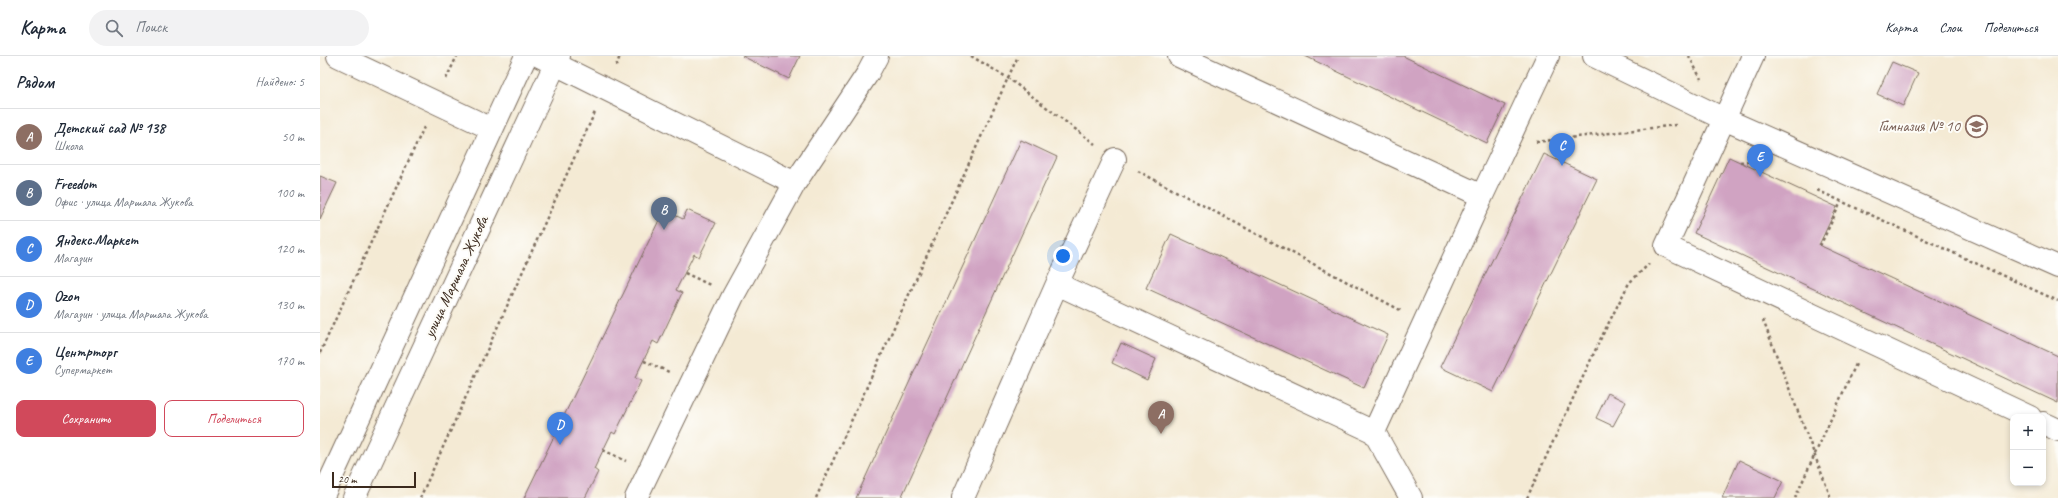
<!DOCTYPE html>
<html lang="ru">
<head>
<meta charset="utf-8">
<style>
  body { margin:0; font-family:Caveat,sans-serif; background:#f2f2f3; color:#1f2937 }
  .controls { position:absolute; right:12px; bottom:12px; display:grid; overflow:hidden; border-radius:8px; box-shadow:0 2px 6px #0003 }
  .controls button { width:36px; height:36px; display:grid; place-items:center; padding:0; border:0; border-bottom:1px solid #e0e1e3; background:#fff; color:#1f2937; font:20px sans-serif }
  .scale { position:absolute; left:12px; bottom:10px; width:84px; box-sizing:border-box; padding-left:4px; border:2px solid #3b2a1e; border-top:0; font-size:11px; line-height:14px; white-space:nowrap; color:#3b2a1e; -webkit-text-stroke:3px #fdfcf7; paint-order:stroke }
  .you { position:absolute; left:743px; top:200px; width:14px; height:14px; margin:-10px; border:3px solid #fff; border-radius:50%; background:#1a73e8; box-shadow:0 0 0 6px #1a73e833 }
  .badge { display:grid; place-items:center; width:26px; height:26px; border-radius:50%; background:#d1495b; color:#fff; font-size:13px; font-weight:700 }
  .pin { position:absolute; translate:-50% -33px; filter:drop-shadow(0 1px 2px #0008) }
  .pin::after { content:''; position:absolute; top:21px; width:14px; height:12px; background:inherit; clip-path:polygon(0 0,100% 0,50% 100%) }
  .list { margin:0; padding:0; list-style:none }
  h2 { display:flex; justify-content:space-between; align-items:center; height:52px; margin:0; padding:0 16px; font-size:17px }
  h2 small { font-size:13px; font-weight:400; color:#747a83 }
  .list li { display:grid; grid-template-columns:26px 1fr auto; gap:12px; align-items:center; box-sizing:border-box; height:56px; padding:0 16px; border-top:1px solid #e0e1e3 }
  .list b { display:block; font-size:15px; white-space:nowrap }
  .list p { margin:0; font-size:13px; white-space:nowrap; color:#747a83 }
  .list em { font-size:13px; font-style:normal; color:#747a83 }
  .actions { display:flex; gap:8px; padding:12px 16px }
  .actions a { flex:1; padding:9px 0; border:1px solid #d1495b; border-radius:8px; text-align:center; font-size:14px; color:#d1495b }
  .actions .main { background:#d1495b; color:#fff }
  .icon { flex:none; width:22px; height:22px; fill:none; stroke:currentColor; stroke-width:2; stroke-linecap:round; stroke-linejoin:round }
  .map { position:relative; flex:none; width:1738px; height:442px; overflow:hidden }
  header { display:flex; align-items:center; gap:24px; box-sizing:border-box; height:56px; padding:0 20px; background:#fff; border-bottom:1px solid #e0e1e3 }
  header strong { font-size:19px }
  nav { display:flex; gap:22px; margin-inline-start:auto; font-size:14px }
  .search { width:280px; height:36px; background:#f2f2f3; display:flex; align-items:center; gap:10px; box-sizing:border-box; padding:0 14px; border-radius:22px; color:#747a83; font-size:15px }
  main { display:flex }
  aside { flex:1; background:#fff }
  .map>svg:first-child { display:block }
  .building { fill:#d0a3c2 }
  .lines { fill:none; stroke-linecap:round; stroke-linejoin:round }
  .minor-casing { stroke:#7c6d5e; stroke-width:24 }
  .path { stroke:#7c6d5e; stroke-width:2.5; stroke-dasharray:3 3; stroke-linecap:butt }
  .minor { stroke:#fff; stroke-width:22 }
  .labels { text-anchor:middle; dominant-baseline:central; stroke-width:4; stroke-linejoin:round; paint-order:stroke }
  .education-label { font-size:16px; fill:#785e54; stroke:#fdfcf7; text-anchor:end }
  .street-label { font-size:16px; fill:#3b2a1e; stroke:#fdfcf7 }
</style>
</head>
<body>
<header>
<strong>Карта</strong>
<div class="search"><svg class="icon" aria-label="search" viewBox="0 0 24 24"><circle cx="10" cy="10" r="6"/><path d="M15 15l6 6"/></svg>Поиск</div>
<nav><a>Карта</a><a>Слои</a><a>Поделиться</a></nav>
</header>
<main>
<aside>
<h2>Рядом<small>Найдено: 5</small></h2>
<ul class="list">
<li><span class="badge" style="background:#8d6e63">A</span><div><b>Детский сад № 138</b><p>Школа</p></div><em>50 m</em></li>
<li><span class="badge" style="background:#5c6f8a">B</span><div><b>Freedom</b><p>Офис · улица Маршала Жукова</p></div><em>100 m</em></li>
<li><span class="badge" style="background:#3f7fe0">C</span><div><b>Яндекс.Маркет</b><p>Магазин</p></div><em>120 m</em></li>
<li><span class="badge" style="background:#3f7fe0">D</span><div><b>Ozon</b><p>Магазин · улица Маршала Жукова</p></div><em>130 m</em></li>
<li><span class="badge" style="background:#3f7fe0">E</span><div><b>Центрторг</b><p>Супермаркет</p></div><em>170 m</em></li>
</ul>
<div class="actions"><a class="main">Сохранить</a><a>Поделиться</a></div>
</aside>
<div class="map">
<svg width="1738" height="442" viewBox="0 0 1738 442">
  <rect width="100%" height="100%" fill="#fdfcf7"/>
  <filter id="ink" filterUnits="userSpaceOnUse"><feTurbulence type="fractalNoise" baseFrequency=".025" numOctaves="2"/><feDisplacementMap in="SourceGraphic" scale="8" xChannelSelector="R" yChannelSelector="G"/><feConvolveMatrix kernelMatrix="1 2 1 2 8 2 1 2 1" color-interpolation-filters="sRGB"/></filter>
  <filter id="wash" filterUnits="userSpaceOnUse"><feTurbulence type="fractalNoise" baseFrequency=".012" numOctaves="4" result="noise"/><feDisplacementMap in="SourceGraphic" scale="16" xChannelSelector="R" yChannelSelector="G"/><feGaussianBlur stdDeviation="0.9" result="paint"/><feColorMatrix in="noise" values="0 0 0 0 0 0 0 0 0 0 0 0 0 0 0 0 0 1.4 0 .05"/><feComposite in="paint" operator="in"/></filter>
  <g filter="url(#wash)">
    <rect width="100%" height="100%" fill="#f4ead4"/>
    <g id="blocks">
      <path class="building" d="M422,0H480L469,23Z
        M985,0H1083L1185,49L1167,87Z
        M1572,6L1598,17L1583,50L1557,38Z
        M701,84L737,101L581,442H536Z
        M1224,98L1277,123L1173,336L1120,311Z
        M1409,101L1517,151L1499,189L1738,300V347L1374,177Z
        M0,120L17,127L0,163Z
        M344,154L363,163L367,154L396,167L379,201L374,198L356,234L362,237L338,288L333,285L315,322L321,325L295,378L292,376L274,413L278,416L265,442H204Z
        M851,178L1068,279L1044,332L826,232Z
        M801,287L836,303L827,324L792,307Z
        M1288,337L1306,346L1293,370L1276,362Z
        M1419,404L1463,425L1455,442H1402Z"/>
    </g>
  </g>
  <g filter="url(#ink)">
    <use href="#blocks" fill-opacity="0" stroke="#7c6d5e" stroke-width="1"/>
    <g class="lines">
      <defs>
        <path id="minor" d="M18,0L172,73
          M219,0L475,127L413,240L316,442
          M859,0L1162,140L1228,0
          M1274,0L1404,63L1738,211
          M1433,0L1346,190L1710,361
          M475,127L548,17L557,0
          M737,228L1054,376L1162,140
          M1723,367L1738,374
          M1054,376L1091,442
          M2,442L206,0
          M34,442L239,0
          M643,442L737,228L795,103"/>
      </defs>
      <use href="#minor" class="minor-casing"/>
      <path class="path" d="M651,0L688,22L775,88
        M1369,0L1381,23
        M296,10L300,0
        M126,23L137,0
        M1216,86L1356,69
        M1435,105L1442,116
        M1420,106L1433,105
        M818,115L1082,255
        M1497,134L1738,245
        M1500,190L1521,146
        M365,217L390,229
        M1443,264L1511,442
        M0,297L105,69
        M324,305L349,316
        M283,394L306,405
        M100,442L275,56
        M496,442L698,0
        M1207,442L1280,284L1309,227L1329,208
        M1475,442L1536,308"/>
      <use href="#minor" class="minor"/>
    </g>
  </g>
  <defs>
    <symbol id="school-ring" viewBox="-11 -11 22 22"><circle r="9.5" fill="#fdfcf7" stroke="#8d6e63" stroke-width="1.5"/><path d="M0-5L7-2L0 1L-7-2ZM-4 1L0 2.5L4 1V4Q0 6-4 4Z" fill="#8d6e63"/></symbol>
  </defs>
  <g fill-rule="evenodd">
    <use href="#school-ring" x="1644" y="58" width="25" height="25"/>
  </g>
  <g class="labels">
    <g class="education-label">
      <text x="1640" y="70">Гимназия № 10</text>
    </g>
    <g class="street-label">
      <text transform="translate(136 221) rotate(-65)">улица Маршала Жукова</text>
    </g>
  </g>
</svg>
<div class="controls">
<button>+</button>
<button>−</button>
</div>
<div class="scale">20 m</div>
<div class="you"></div>
<div class="pin badge" style="left:841px;top:378px;background:#8d6e63">A</div>
<div class="pin badge" style="left:344px;top:174px;background:#5c6f8a">B</div>
<div class="pin badge" style="left:1242px;top:110px;background:#3f7fe0">C</div>
<div class="pin badge" style="left:240px;top:389px;background:#3f7fe0">D</div>
<div class="pin badge" style="left:1440px;top:121px;background:#3f7fe0">E</div>
</div>
</main>
</body>
</html>
